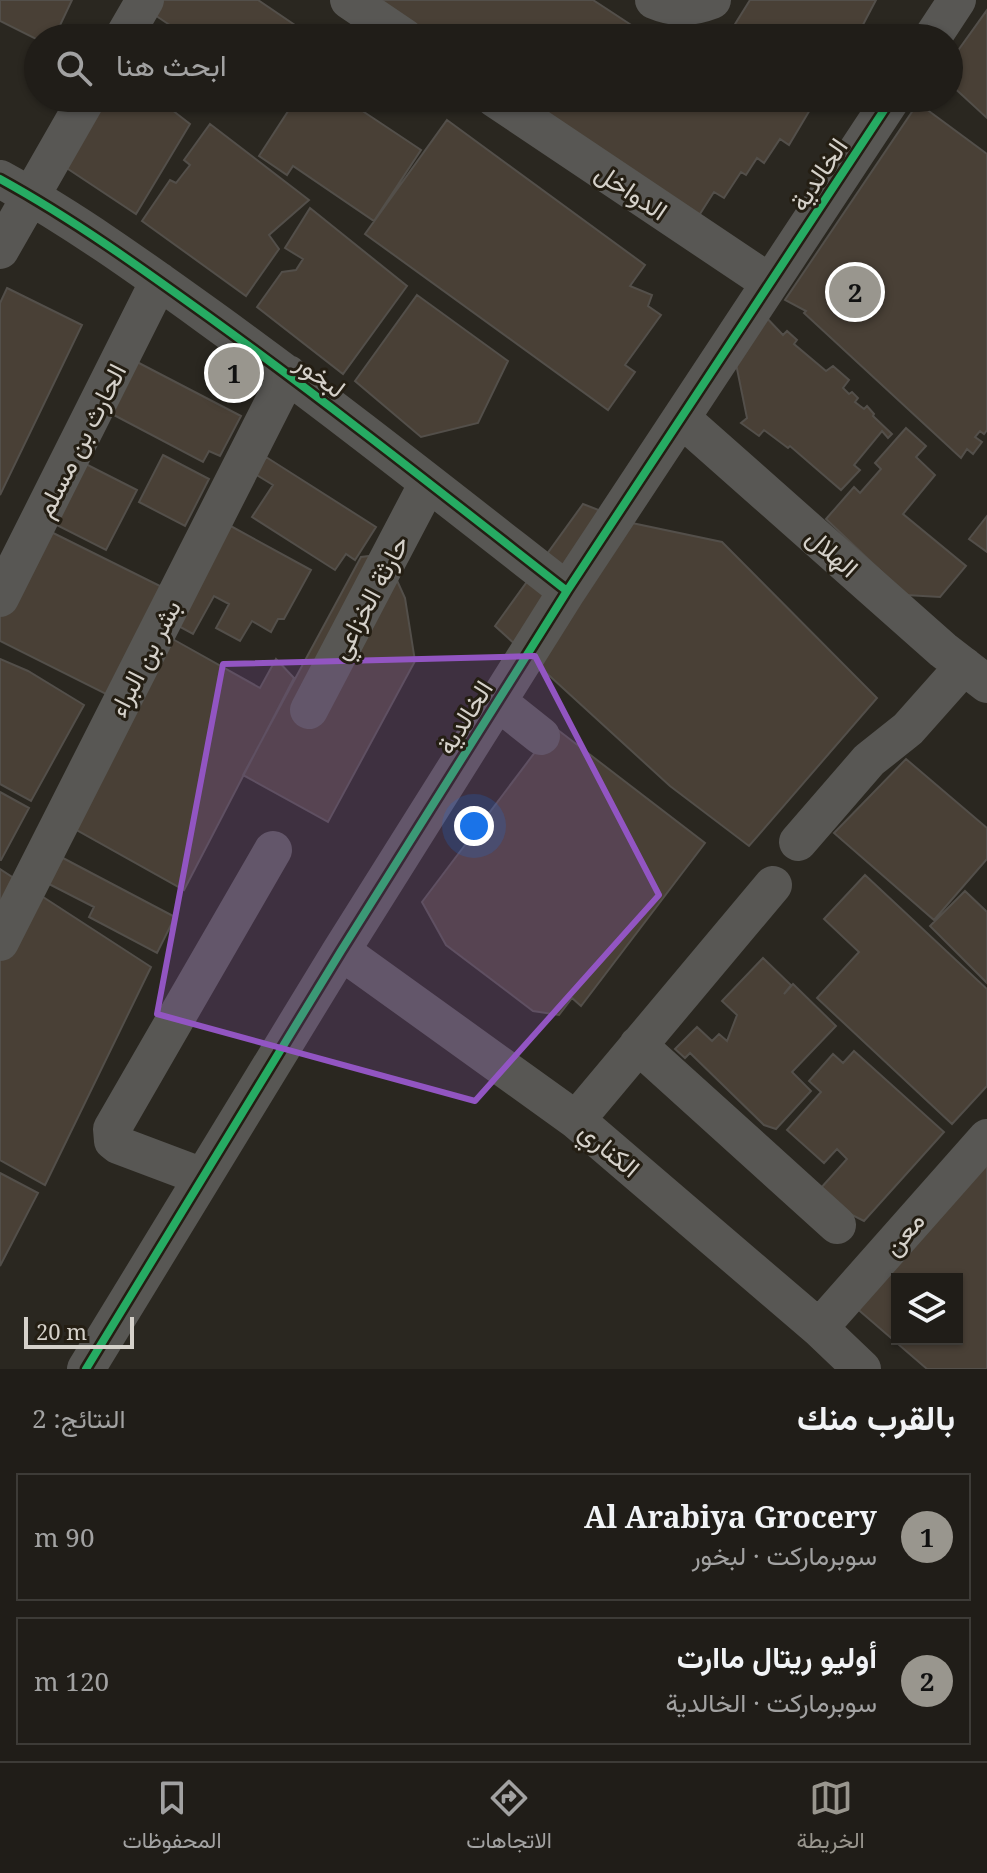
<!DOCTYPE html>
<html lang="ar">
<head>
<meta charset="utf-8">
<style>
  body { margin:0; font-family:"Noto Serif",Vazirmatn,serif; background:#2d2a25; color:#f1f3f6; direction:rtl }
  .controls { position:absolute; right:24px; bottom:24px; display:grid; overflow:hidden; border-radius:0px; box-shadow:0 2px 6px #0004 }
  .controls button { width:72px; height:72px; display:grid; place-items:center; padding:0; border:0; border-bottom:2px solid #3d3b37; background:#201d18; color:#f1f3f6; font:40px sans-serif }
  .scale { position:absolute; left:24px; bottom:20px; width:110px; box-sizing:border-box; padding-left:8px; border:4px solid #d5d1ca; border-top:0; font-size:22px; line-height:28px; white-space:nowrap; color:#d5d1ca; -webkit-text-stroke:6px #241e13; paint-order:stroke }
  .you { position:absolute; left:474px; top:826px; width:28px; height:28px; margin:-20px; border:6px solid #fff; border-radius:50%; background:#1a73e8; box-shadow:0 0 0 12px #1a73e833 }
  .badge { display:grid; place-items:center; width:52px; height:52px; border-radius:50%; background:#99968e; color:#111; font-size:26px; font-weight:700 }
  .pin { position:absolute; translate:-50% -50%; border:4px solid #fff; box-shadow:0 2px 8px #0006 }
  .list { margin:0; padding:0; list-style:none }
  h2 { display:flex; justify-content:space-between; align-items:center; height:104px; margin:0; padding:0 32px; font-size:34px }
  h2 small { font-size:26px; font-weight:400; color:#a2a2a2 }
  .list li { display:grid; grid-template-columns:52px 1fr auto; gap:24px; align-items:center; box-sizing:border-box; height:128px; margin:0 16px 16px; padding:0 16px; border:2px solid #3d3b37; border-radius:0px }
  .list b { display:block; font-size:30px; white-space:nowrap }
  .list p { margin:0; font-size:26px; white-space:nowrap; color:#a2a2a2 }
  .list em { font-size:26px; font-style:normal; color:#a2a2a2 }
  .icon { flex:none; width:44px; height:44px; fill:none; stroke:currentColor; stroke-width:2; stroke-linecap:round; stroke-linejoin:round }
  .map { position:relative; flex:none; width:987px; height:1369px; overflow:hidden; direction:ltr }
  .search { position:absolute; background:#201d18; box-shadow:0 2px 6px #0004; left:24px; right:24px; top:24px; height:88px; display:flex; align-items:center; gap:20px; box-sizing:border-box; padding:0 28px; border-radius:44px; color:#a2a2a2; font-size:30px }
  .sheet { height:392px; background:#201d18 }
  nav { display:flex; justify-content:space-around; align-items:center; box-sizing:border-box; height:112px; border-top:2px solid #3d3b37; background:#201d18; font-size:22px; color:#a2a2a2 }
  nav a { display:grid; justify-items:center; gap:4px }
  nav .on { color:#99968e }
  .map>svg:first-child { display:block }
  .building { fill:#494036; stroke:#534f4a; stroke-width:2; fill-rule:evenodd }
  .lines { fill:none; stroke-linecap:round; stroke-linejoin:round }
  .minor { stroke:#585754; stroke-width:38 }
  .cycleway-casing { stroke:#241e13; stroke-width:13 }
  .cycleway { stroke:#26ab63; stroke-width:8 }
  .marked { fill:#9255c2; fill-opacity:0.2; stroke:#9255c2; stroke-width:6; stroke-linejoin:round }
  .labels { text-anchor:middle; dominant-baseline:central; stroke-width:6; stroke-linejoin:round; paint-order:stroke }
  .street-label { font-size:26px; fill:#d5d1ca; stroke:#241e13 }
</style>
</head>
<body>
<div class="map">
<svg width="987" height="1369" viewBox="0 0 987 1369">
  <rect width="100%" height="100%" fill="#2a2720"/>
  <path class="building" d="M0,0H72L54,38H38V40L0,21Z
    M147,0H258L314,38H189L143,7Z
    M367,0H593L651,38H425Z
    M750,0H876L856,38H746L732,29Z
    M987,10V118L949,83V63Z
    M95,98H142L140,102L149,108L158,99L190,124L136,214L56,161Z
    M317,98H356L352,104L421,150L374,221L293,166L287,175L259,156L296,99L310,108Z
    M516,98H817L789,145L780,139L764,163L757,158L746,175L741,172L724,198L714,192L698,217Z
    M918,103L987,154V430L984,434L980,431L975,437L982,442L973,454L967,449L961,458L804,313L806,311L785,300Z
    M447,120L645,265L630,286L652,295L648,306L661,315L625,365L635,372L608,410L365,234Z
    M210,124L309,200L269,235L279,249L246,296L142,221L170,180L176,183L190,165L184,160Z
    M310,208L407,286L343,374L257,307L282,272L296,270L303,259L285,248Z
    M7,288L82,325L0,495V303Z
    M417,295L508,361L478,423L421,437L355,381Z
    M762,313L783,335L787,331L797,340L794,344L826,371L833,366L849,380L843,388L849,394L852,392L858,398L855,402L864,409L867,406L874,414L873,416L892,434L888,438L882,431L854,465L860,470L841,490L790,446L788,448L764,430L759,436L741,423L747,418L735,359Z
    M137,362L241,416L220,456L209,451L203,462L110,413Z
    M906,428L926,446L916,457L935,475L903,514L966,566L940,597L906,595L826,519L854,487L860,493L881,469L875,463Z
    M64,453L137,490L106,550L33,513Z
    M163,455L209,479L185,526L139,502Z
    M266,457L376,527L355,560L346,554L335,570L252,517L273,485L255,474Z
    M583,504L632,523L722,542L877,698L749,846L670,786L495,626Z
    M987,516V552L969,539Z
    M25,519L166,589L112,697L0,641V569Z
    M227,524L311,570L284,619H278L271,632L252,621L240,641L216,628L229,604L214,596L193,634L173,623Z
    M385,554L405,598L415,661L328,822L243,775L361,557Z
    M169,637L260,688L276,659L294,678L184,890L66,824Z
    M0,659L28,671L84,705L31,801L0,784Z
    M554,727L705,843L581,1006L572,998L559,1015L533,1011L446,945L422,902Z
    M906,759L987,828V859L934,920L834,833Z
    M0,792L29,808L1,860H0Z
    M61,857L175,917L157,953L89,917L94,907L47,883Z
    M0,869L151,967L45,1185L0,1160Z
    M865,875L987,989V1086L952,1124L817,998L859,952L824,919Z
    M965,891L987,912V983L930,926Z
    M763,958L791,985L784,994L793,984L836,1026L792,1072L811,1091L776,1129L764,1125L690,1053L685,1058L675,1049L697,1027L712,1041L719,1034L727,1041L737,1015L722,1001Z
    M854,1051L944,1132L864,1221L846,1212L820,1189L847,1159L837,1149L824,1163L787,1130L821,1092L809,1081L833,1054L843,1063Z
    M987,1165V1369H927L847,1300ZM897,1279H957V1339H897Z
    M0,1173L38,1193L0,1266Z"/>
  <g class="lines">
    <path class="minor" d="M349,0L405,38
      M654,0C675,9 691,8 712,0
      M123,38L145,0
      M932,38L957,0
      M494,98L770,283
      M0,179C73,219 141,268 209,317C331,405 448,498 567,591
      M0,250L87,98
      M681,418L943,650L987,684
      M0,598L159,281
      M497,701L541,736
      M309,710L428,483
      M798,842L869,760L908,729L964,666
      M0,942L288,374
      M341,951L576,1120L819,1328L862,1369
      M638,1045L837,1225
      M576,1120L773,885
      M203,1177L118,1145L113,1141L112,1129L273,850
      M819,1328L987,1138
      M86,1369L341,951L567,591L892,98"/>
    <defs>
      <path id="cycleway" d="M0,179C73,219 141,268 209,317C331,405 448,498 567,591
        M86,1369L341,951L567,591L892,98"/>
    </defs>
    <use href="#cycleway" class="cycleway-casing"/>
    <use href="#cycleway" class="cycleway"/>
  </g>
  <path class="marked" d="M535,656L659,895L475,1101L157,1014L223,664Z"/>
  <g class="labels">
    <g class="street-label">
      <text transform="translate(818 174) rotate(-56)">الخالدية</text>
      <text transform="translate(632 191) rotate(34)">الدواخل</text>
      <text transform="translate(321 375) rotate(37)">لبخور</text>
      <text transform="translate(80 440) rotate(-63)">الحارث بن مسلم</text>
      <text transform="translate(833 552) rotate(42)">الهلال</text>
      <text transform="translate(369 597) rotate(-62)">حارثة الخزاعي</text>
      <text transform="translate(144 658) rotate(-63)">بشر بن البراء</text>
      <text transform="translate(464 717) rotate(-58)">الخالدية</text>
      <text transform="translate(610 1149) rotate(40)">الكناري</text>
      <text transform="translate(903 1233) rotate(-49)">معن</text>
    </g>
  </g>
</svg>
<div class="controls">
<button><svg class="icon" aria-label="layers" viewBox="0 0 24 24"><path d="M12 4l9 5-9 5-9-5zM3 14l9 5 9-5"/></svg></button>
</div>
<div class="scale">20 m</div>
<div class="you"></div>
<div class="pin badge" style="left:234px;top:373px">1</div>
<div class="pin badge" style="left:855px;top:292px">2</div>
<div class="search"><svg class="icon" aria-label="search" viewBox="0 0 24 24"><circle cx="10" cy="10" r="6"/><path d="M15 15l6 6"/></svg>ابحث هنا</div>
</div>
<section class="sheet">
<h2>بالقرب منك<small>النتائج: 2</small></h2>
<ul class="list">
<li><span class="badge">1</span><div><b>Al Arabiya Grocery</b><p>سوبرماركت · لبخور</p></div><em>90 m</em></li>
<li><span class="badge">2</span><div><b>أوليو ريتال ماارت</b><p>سوبرماركت · الخالدية</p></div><em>120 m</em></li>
</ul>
</section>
<nav>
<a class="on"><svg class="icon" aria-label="map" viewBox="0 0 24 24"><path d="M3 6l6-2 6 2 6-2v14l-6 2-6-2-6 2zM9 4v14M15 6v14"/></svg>الخريطة</a>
<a><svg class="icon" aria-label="directions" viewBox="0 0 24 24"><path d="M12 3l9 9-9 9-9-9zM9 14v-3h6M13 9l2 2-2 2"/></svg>الاتجاهات</a>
<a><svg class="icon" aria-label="saved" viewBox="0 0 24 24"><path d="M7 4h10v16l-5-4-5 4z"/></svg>المحفوظات</a>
</nav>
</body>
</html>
